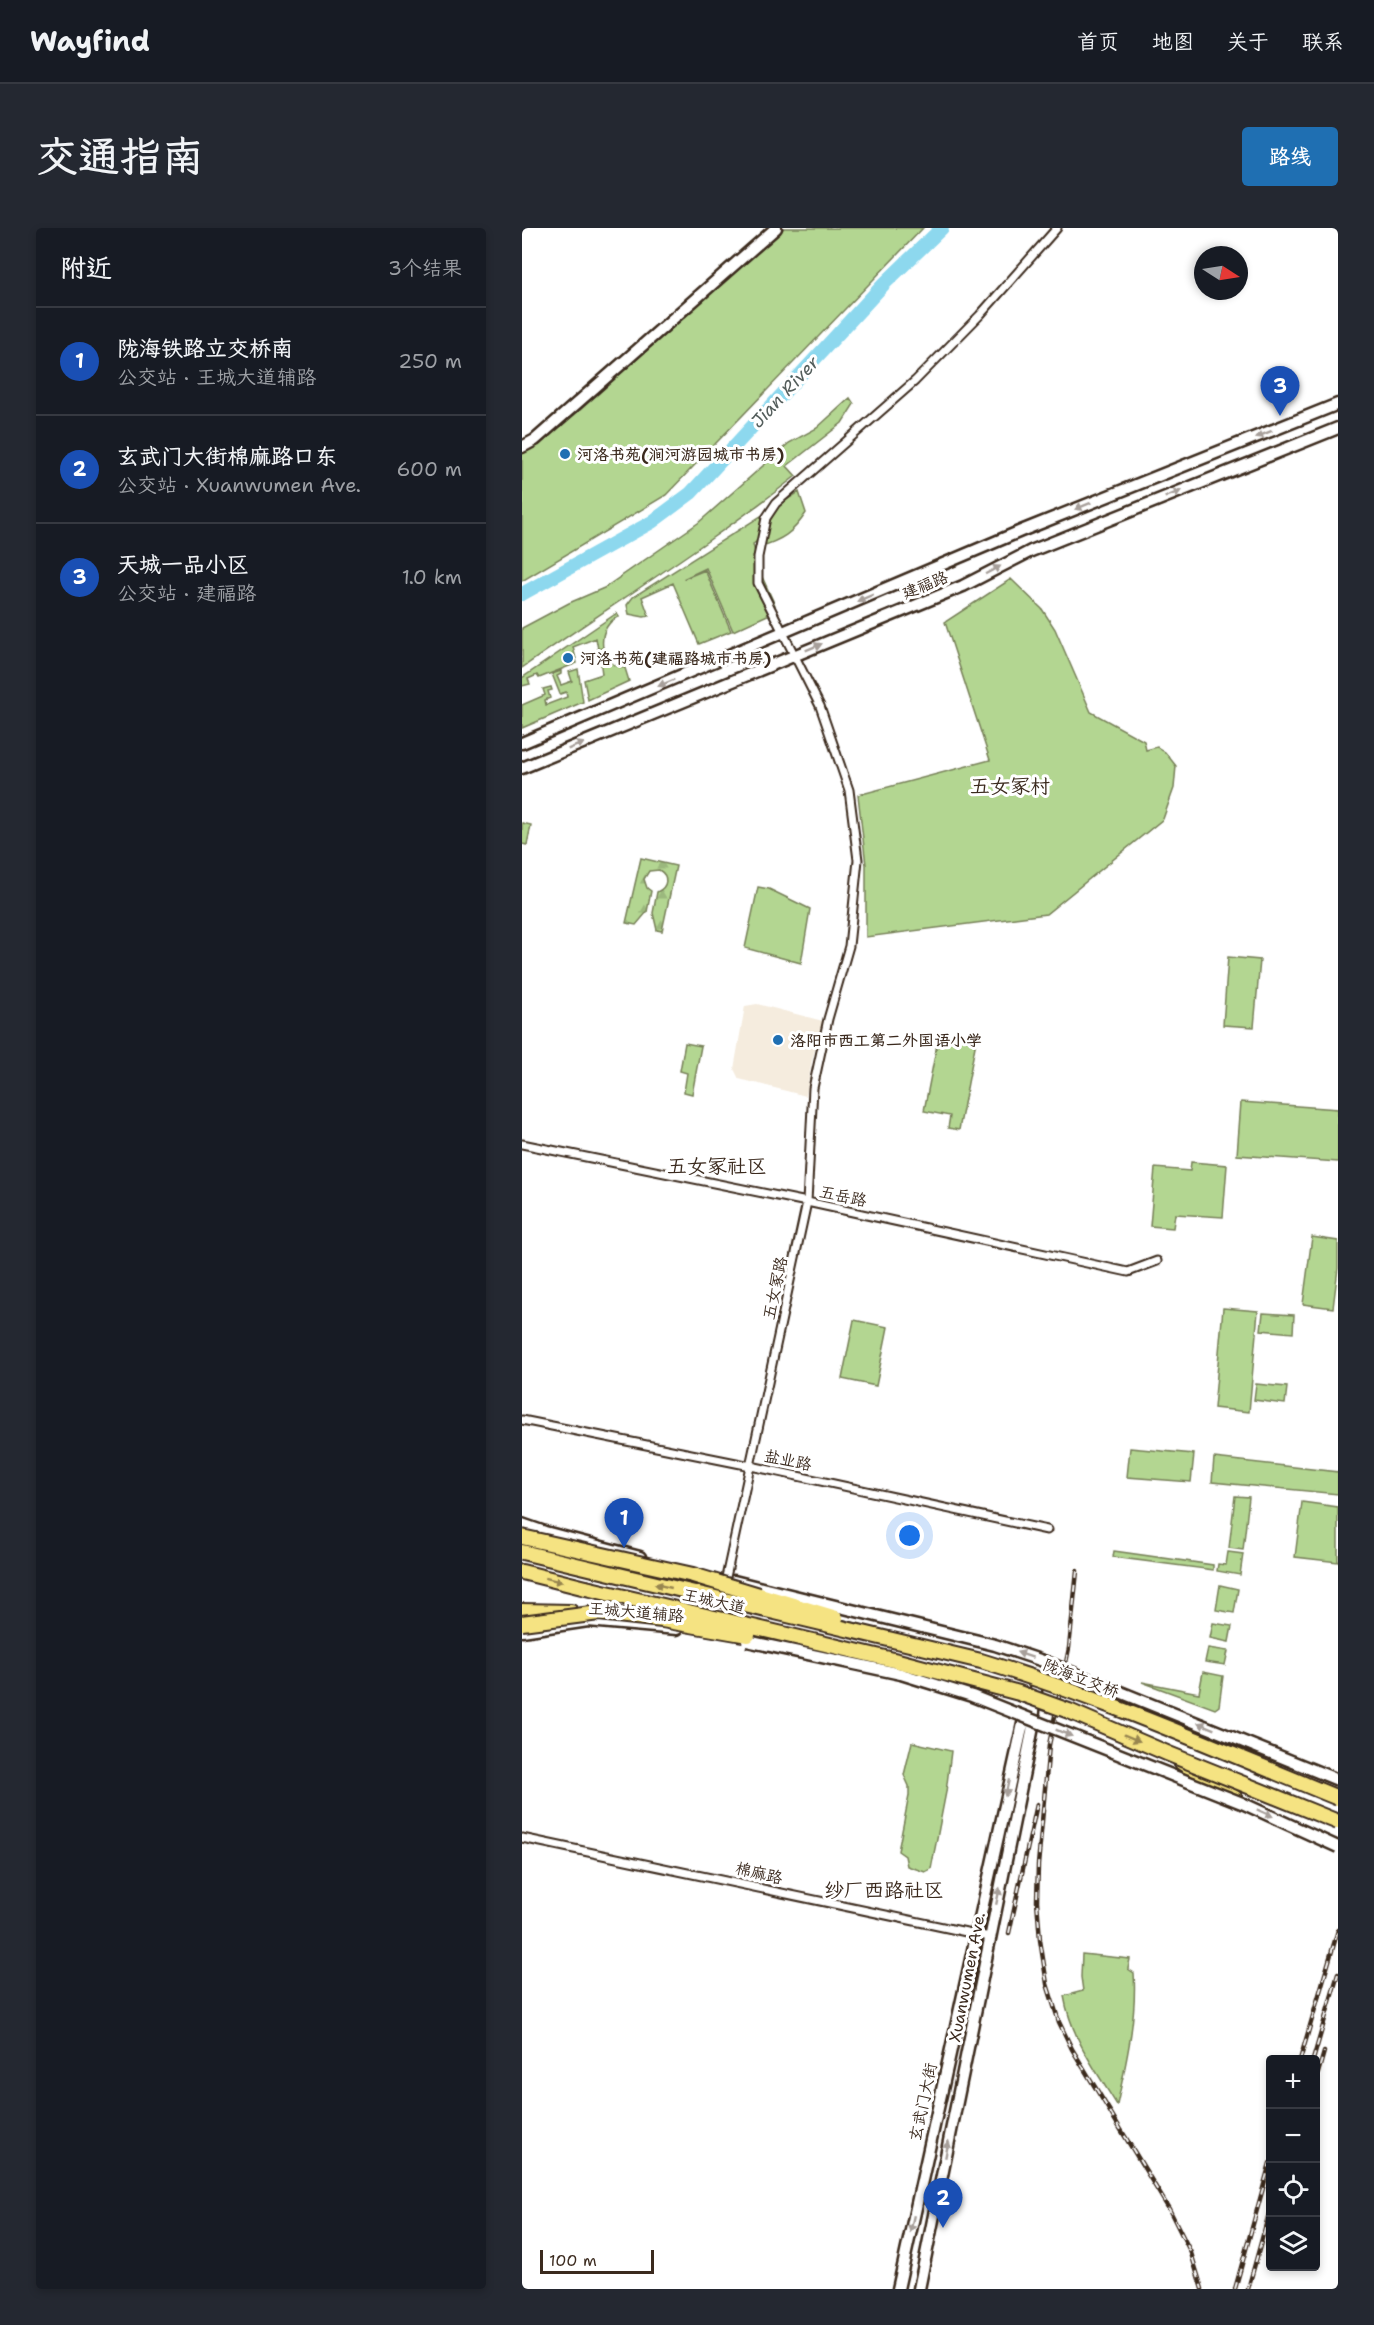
<!DOCTYPE html>
<html lang="zh">
<head>
<meta charset="utf-8">
<style>
  body { margin:0; font-family:"Shantell Sans","LXGW WenKai TC",sans-serif; background:#242831; color:#f1f3f6 }
  .controls { position:absolute; right:18px; bottom:18px; display:grid; overflow:hidden; border-radius:6px; box-shadow:0 3px 9px #0003 }
  .controls button { width:54px; height:54px; display:grid; place-items:center; padding:0; border:0; border-bottom:2px solid #363941; background:#171b24; color:#f1f3f6; font:30px sans-serif }
  .compass { position:absolute; left:672px; top:18px; width:54px; height:54px; border-radius:50%; background:#171b24; box-shadow:0 3px 9px #0003; rotate:102deg }
  .scale { position:absolute; left:18px; bottom:15px; width:114px; box-sizing:border-box; padding-left:6px; border:3px solid #3b2a1e; border-top:0; font-size:16px; line-height:21px; white-space:nowrap; color:#3b2a1e; -webkit-text-stroke:4px #fff; paint-order:stroke }
  .you { position:absolute; left:388px; top:1308px; width:21px; height:21px; margin:-15px; border:4px solid #fff; border-radius:50%; background:#1a73e8; box-shadow:0 0 0 9px #1a73e833 }
  .badge { display:grid; place-items:center; width:39px; height:39px; border-radius:50%; background:#1f6fb2; color:#fff; font-size:20px; font-weight:700 }
  .pin { position:absolute; translate:-50% -50px; filter:drop-shadow(0 2px 3px #0008) }
  .pin::after { content:''; position:absolute; top:32px; width:21px; height:18px; background:inherit; clip-path:polygon(0 0,100% 0,50% 100%) }
  .list { margin:0; padding:0; list-style:none }
  h2 { display:flex; justify-content:space-between; align-items:center; height:78px; margin:0; padding:0 24px; font-size:26px }
  h2 small { font-size:20px; font-weight:400; color:#9ea1a6 }
  .list li { display:grid; grid-template-columns:39px 1fr auto; gap:18px; align-items:center; box-sizing:border-box; height:108px; padding:0 24px; border-top:2px solid #363941 }
  .list b { display:block; font-size:22px; white-space:nowrap }
  .list p { margin:0; font-size:20px; white-space:nowrap; color:#9ea1a6 }
  .list em { font-size:20px; font-style:normal; color:#9ea1a6 }
  .icon { flex:none; width:33px; height:33px; fill:none; stroke:currentColor; stroke-width:2; stroke-linecap:round; stroke-linejoin:round }
  .map { position:relative; flex:none; width:816px; height:2061px; overflow:hidden; border-radius:6px }
  header { display:flex; align-items:center; gap:36px; box-sizing:border-box; height:84px; padding:0 30px; background:#171b24; border-bottom:2px solid #363941 }
  header strong { font-size:28px }
  nav { display:flex; gap:33px; margin-inline-start:auto; font-size:21px }
  .intro { display:flex; align-items:center; justify-content:space-between; box-sizing:border-box; height:144px; padding:0 36px }
  h1 { margin:0; font-size:42px }
  .button { padding:15px 27px; border-radius:6px; background:#1f6fb2; color:#fff; font-size:21px; font-weight:700 }
  main { display:flex; gap:36px; padding:0 36px }
  aside { flex:1; background:#171b24; border-radius:6px; box-shadow:0 3px 9px #0003 }
  .map>svg:first-child { display:block }
  .built { fill:#f5ecde }
  .green { fill:#b3d691; stroke:#778058; stroke-width:1.5 }
  .forest { fill:url(#forest-firs); stroke:#778058; stroke-width:1.5 }
  .lines { fill:none; stroke-linecap:round; stroke-linejoin:round }
  .river { stroke:#8dd8ee; stroke-width:14 }
  .street-casing { stroke:#3b2a1e; stroke-width:11 }
  .secondary-casing { stroke:#3b2a1e; stroke-width:15 }
  .highway-casing { stroke:#3b2a1e; stroke-width:18 }
  .street { stroke:#fff; stroke-width:7 }
  .secondary { stroke:#fff; stroke-width:10 }
  .highway { stroke:#f5e382; stroke-width:14 }
  .rail-casing { stroke:#3b2a1e; stroke-width:4.5 }
  .rail { stroke:#fff; stroke-width:2; stroke-dasharray:7; stroke-linecap:butt }
  .secondary-bridge-casing { stroke:#3b2a1e; stroke-width:15; stroke-linecap:butt }
  .highway-bridge-casing { stroke:#3b2a1e; stroke-width:18; stroke-linecap:butt }
  .secondary-bridge { stroke:#fff; stroke-width:10 }
  .highway-bridge { stroke:#f5e382; stroke-width:14 }
  .oneway { fill:#a79f9a }
  .oneway2 { fill:#988650 }
  .poi-dot { fill:#1f6fb2; stroke:#fff; stroke-width:2 }
  .labels { text-anchor:middle; dominant-baseline:central; stroke-width:6; stroke-linejoin:round; paint-order:stroke }
  .poi-label { font-size:16px; font-weight:bold; fill:#3b2a1e; stroke:#fff; text-anchor:start }
  .street-label { font-size:16px; fill:#3b2a1e; stroke:#fff }
  .water-label { font-size:18px; font-style:italic; fill:#545e5c; stroke:#fff }
  .quarter-label { font-size:20px; fill:#3b2a1e; stroke:#fff }
</style>
</head>
<body>
<header>
<strong>Wayfind</strong>
<nav><a>首页</a><a>地图</a><a>关于</a><a>联系</a></nav>
</header>
<div class="intro"><h1>交通指南</h1><a class="button">路线</a></div>
<main>
<aside>
<h2>附近<small>3个结果</small></h2>
<ul class="list">
<li><span class="badge" style="background:#1a4fb4">1</span><div><b>陇海铁路立交桥南</b><p>公交站 · 王城大道辅路</p></div><em>250 m</em></li>
<li><span class="badge" style="background:#1a4fb4">2</span><div><b>玄武门大街棉麻路口东</b><p>公交站 · Xuanwumen Ave.</p></div><em>600 m</em></li>
<li><span class="badge" style="background:#1a4fb4">3</span><div><b>天城一品小区</b><p>公交站 · 建福路</p></div><em>1.0 km</em></li>
</ul>
</aside>
<div class="map">
<svg width="816" height="2061" viewBox="0 0 816 2061">
  <defs>
    <pattern id="forest-firs" width="22" height="20" patternUnits="userSpaceOnUse" patternTransform="scale(1.5)"><rect width="22" height="20" fill="#b3d691"/><path d="M5 1l3.5 6h-7zM16 11l3.5 6h-7z" fill="#9bb87d"/></pattern>
  </defs>
  <rect width="100%" height="100%" fill="#fff"/>
  <filter id="ink" filterUnits="userSpaceOnUse"><feTurbulence type="fractalNoise" baseFrequency=".0167" numOctaves="2"/><feDisplacementMap in="SourceGraphic" scale="12" xChannelSelector="R" yChannelSelector="G"/><feConvolveMatrix kernelMatrix="1 2 1 2 8 2 1 2 1" color-interpolation-filters="sRGB"/></filter>
  <g filter="url(#ink)">
    <path class="built" d="M235,776L301,793L290,832L284,868L217,851L212,841L223,778Z"/>
    <path class="green" d="M262,0H401L144,267L0,353V226L23,211L57,183Z
      M328,170L332,176L320,195L265,238L274,248C186,317 91,376 0,440V400L47,375L82,360L176,295L267,215L295,200Z
      M277,264L284,285C271,305 260,312 237,319L234,314L231,316L237,342L253,377L252,384L211,403L184,340L161,351L183,342L209,403L177,416L151,355L120,369L127,388L122,389L107,386L105,377L111,369Z
      M489,351L520,381L533,401L569,484L622,513L624,522L635,519L643,524L654,538L652,560L641,591L524,686L344,709V637L336,567L468,532L423,394Z
      M95,385L97,388C84,395 79,406 81,420L76,421L74,410L51,419L55,435L17,450L15,447L6,451L8,456L0,458V450Z
      M84,429L92,437L103,440L107,453L66,472L62,452L80,446L78,431Z
      M56,441L61,474L0,500V477L23,467L21,461L29,459L30,462L26,463L28,470L23,472L24,477L45,469L44,464L38,466L30,446L39,443V446L35,448L39,457L50,453L47,444Z
      M0,595L9,597L5,617L0,616Z
      M236,659L247,661L288,681L279,735L223,720Z
      M706,729L738,732L732,799L701,797Z
      M417,806L454,813L437,902L426,900L428,888L402,883Z
      M163,815L179,818L170,866L162,864L165,845L158,843Z
      M719,874L816,881V934L715,927Z
      M669,934L705,937L701,989L653,986L651,1000L628,998L633,940L668,943Z
      M790,1009L816,1013V1040L811,1080L781,1076Z
      M701,1080L736,1083L727,1184L692,1180Z
      M741,1085L772,1087L771,1105L739,1102Z
      M332,1092L366,1099L354,1158L320,1151Z
      M734,1156L765,1159L763,1176L732,1172Z
      M608,1220L672,1226L669,1254L605,1249Z
      M692,1230L816,1244V1266L690,1254Z
      M713,1268L727,1269L721,1322L707,1320Z
      M780,1274L816,1279V1334L773,1329Z
      M592,1323L691,1337V1342L591,1329Z
      M706,1324L721,1326L718,1347L695,1343L696,1336L704,1337Z
      M698,1357L716,1361L712,1385L694,1382Z
      M691,1395L710,1398L707,1414L688,1410Z
      M686,1420L706,1423L703,1437L683,1434Z
      M681,1444L701,1448L697,1478L693,1481L620,1454L677,1465Z
      M390,1514L429,1523L424,1564L409,1641L403,1644L385,1638L383,1628L376,1623L387,1568V1558L382,1547Z
      M560,1726L608,1731L606,1741L612,1745C615,1789 604,1835 595,1877C574,1843 549,1809 542,1768L561,1763L559,1749Z"/>
    <path class="forest" d="M119,630L154,638L140,703L135,702L131,685L135,664C146,659 147,648 137,642L127,643L122,651L125,660L129,663L125,684L114,697L104,695Z"/>
    <g class="lines">
      <path class="river" d="M0,366L130,294L169,265L362,56L420,0"/>
      <defs>
        <path id="street" d="M0,916L285,974L606,1044L635,1033
          M0,1192L229,1238L525,1302
          M195,1391L285,974L291,860L306,791L327,718L336,632L327,562L298,478L236,355V329L244,290L254,275L393,153L458,87L535,0
          M0,1610L468,1709"/>
        <path id="secondary" d="M0,219L13,212L254,0
          M0,515L499,303L816,176
          M0,540L441,358L509,323L816,200
          M0,1296L23,1304L118,1329
          M212,1353L244,1361
          M307,1382L448,1420L516,1442L510,1504L397,2061
          M0,1403L66,1393L155,1401
          M376,2061L504,1482L451,1463L391,1446"/>
        <path id="highway" d="M0,1344L64,1360
          M0,1383L49,1384
          M676,1508L734,1521
          M659,1534L713,1570"/>
      </defs>
      <use href="#street" class="street-casing"/>
      <use href="#secondary" class="secondary-casing"/>
      <use href="#highway" class="highway-casing"/>
      <use href="#street" class="street"/>
      <use href="#secondary" class="secondary"/>
      <use href="#highway" class="highway"/>
      <defs>
        <path id="rail" d="M555,1343L547,1420L527,1517L516,1637L515,1673L518,1712L525,1756L537,1794L550,1821L647,1981L669,2025L680,2061
          M487,1705L515,1576
          M778,1832L816,1702
          M791,1832L816,1746
          M794,1852L802,1824
          M713,2061L748,1935
          M726,2061L748,1982"/>
      </defs>
      <use href="#rail" class="rail-casing"/>
      <use href="#rail" class="rail"/>
      <defs>
        <path id="secondary-bridge" d="M244,1361L473,1417L524,1434L816,1552
          M225,1413L379,1446L450,1468L720,1575L816,1619"/>
        <path id="highway-bridge" d="M0,1309L171,1347L314,1390
          M0,1324L459,1433C581,1470 698,1522 816,1570
          M64,1360L376,1433L497,1465L547,1483L647,1526L816,1594
          M0,1395L77,1385L140,1392L226,1407"/>
      </defs>
      <use href="#secondary-bridge" class="secondary-bridge-casing"/>
      <use href="#highway-bridge" class="highway-bridge-casing"/>
      <use href="#secondary-bridge" class="secondary-bridge"/>
      <use href="#highway-bridge" class="highway-bridge"/>
    </g>
    <defs><path id="oneway-solid" d="M-6-.8H1V-3.2L6.5 0L1 3.2V.8H-6Z" transform="scale(1.5)"/></defs>
    <g class="oneway">
      <use href="#oneway-solid" transform="translate(742 206) rotate(158)"/>
      <use href="#oneway-solid" transform="translate(651 266) rotate(-22)"/>
      <use href="#oneway-solid" transform="translate(561 278) rotate(158)"/>
      <use href="#oneway-solid" transform="translate(471 342) rotate(-28)"/>
      <use href="#oneway-solid" transform="translate(343 370) rotate(157)"/>
      <use href="#oneway-solid" transform="translate(292 419) rotate(-22)"/>
      <use href="#oneway-solid" transform="translate(144 455) rotate(157)"/>
      <use href="#oneway-solid" transform="translate(54 518) rotate(-22)"/>
      <use href="#oneway-solid" transform="translate(503 1427) rotate(-161)"/>
      <use href="#oneway-solid" transform="translate(684 1498) rotate(-158)"/>
      <use href="#oneway-solid" transform="translate(542 1505) rotate(22)"/>
      <use href="#oneway-solid" transform="translate(485 1560) rotate(103)"/>
      <use href="#oneway-solid" transform="translate(743 1585) rotate(24)"/>
      <use href="#oneway-solid" transform="translate(476 1668) rotate(-78)"/>
      <use href="#oneway-solid" transform="translate(425 1921) rotate(-79)"/>
      <use href="#oneway-solid" transform="translate(390 1996) rotate(102)"/>
    </g>
    <g class="oneway2">
      <use href="#oneway-solid" transform="translate(32 1352) rotate(14)"/>
      <use href="#oneway-solid" transform="translate(141 1358) rotate(-167)"/>
      <use href="#oneway-solid" transform="translate(610 1510) rotate(23)"/>
    </g>
  </g>
  <g class="poi-dot">
    <circle cx="43" cy="226" r="6"/>
    <circle cx="46" cy="430" r="6"/>
    <circle cx="256" cy="812" r="6"/>
  </g>
  <g class="labels">
    <g class="poi-label">
      <text x="55" y="226">河洛书苑(涧河游园城市书房)</text>
      <text x="58" y="430">河洛书苑(建福路城市书房)</text>
      <text x="268" y="812">洛阳市西工第二外国语小学</text>
    </g>
    <g class="street-label">
      <text transform="translate(403 357) rotate(-22)">建福路</text>
      <text transform="translate(321 968) rotate(12)">五岳路</text>
      <text transform="translate(253 1060) rotate(-78)">五女冢路</text>
      <text transform="translate(266 1232) rotate(12)">盐业路</text>
      <text transform="translate(192 1373) rotate(13)">王城大道</text>
      <text transform="translate(114 1384) rotate(5)">王城大道辅路</text>
      <text transform="translate(559 1450) rotate(21)">陇海立交桥</text>
      <text transform="translate(237 1645) rotate(13)">棉麻路</text>
      <text transform="translate(445 1749) rotate(-79)">Xuanwumen Ave.</text>
      <text transform="translate(401 1874) rotate(-78)">玄武门大街</text>
    </g>
    <g class="water-label">
      <text transform="translate(263 164) rotate(-47)">Jian River</text>
    </g>
    <g class="quarter-label">
      <text x="488" y="558">五女冢村</text>
      <text x="195" y="938">五女冢社区</text>
      <text x="362" y="1662">纱厂西路社区</text>
    </g>
  </g>
</svg>
<div class="controls">
<button>+</button>
<button>−</button>
<button><svg class="icon" aria-label="locate" viewBox="0 0 24 24"><circle cx="12" cy="12" r="6"/><path d="M12 2v4M12 18v4M2 12h4M18 12h4"/></svg></button>
<button><svg class="icon" aria-label="layers" viewBox="0 0 24 24"><path d="M12 4l9 5-9 5-9-5zM3 14l9 5 9-5"/></svg></button>
</div>
<svg class="compass" viewBox="-18 -18 36 36"><path d="M0-13l5 13h-10z" fill="#e53935"/><path d="M0 13l5-13h-10z" fill="#9ea1a6"/></svg>
<div class="scale">100 m</div>
<div class="you"></div>
<div class="pin badge" style="left:102px;top:1320px;background:#1a4fb4">1</div>
<div class="pin badge" style="left:421px;top:2000px;background:#1a4fb4">2</div>
<div class="pin badge" style="left:758px;top:188px;background:#1a4fb4">3</div>
</div>
</main>
</body>
</html>
